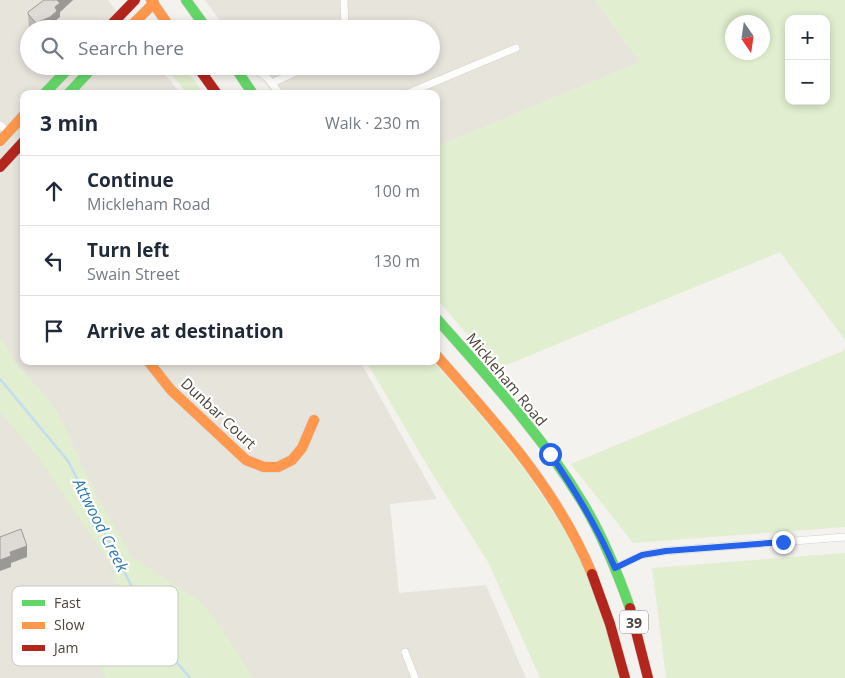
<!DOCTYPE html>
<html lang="en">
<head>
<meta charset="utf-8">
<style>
  body { margin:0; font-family:"Open Sans",sans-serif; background:#f2f2f3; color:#1f2937 }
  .controls { position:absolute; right:15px; top:15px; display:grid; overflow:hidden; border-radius:10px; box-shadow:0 2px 8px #0003 }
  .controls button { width:45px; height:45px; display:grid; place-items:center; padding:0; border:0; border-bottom:1px solid #e0e1e3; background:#fff; color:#1f2937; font:25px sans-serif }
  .compass { position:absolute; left:725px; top:15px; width:45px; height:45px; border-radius:50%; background:#fff; box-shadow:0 2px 8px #0003; rotate:167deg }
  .stop { position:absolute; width:15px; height:15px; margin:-11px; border:4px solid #2563eb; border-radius:50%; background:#fff }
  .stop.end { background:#2563eb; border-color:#fff; box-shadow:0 1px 5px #0008 }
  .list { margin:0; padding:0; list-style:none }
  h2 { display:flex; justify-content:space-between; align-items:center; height:65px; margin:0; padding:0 20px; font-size:21px }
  h2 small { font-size:16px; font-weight:400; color:#747a83 }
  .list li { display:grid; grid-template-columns:32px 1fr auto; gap:15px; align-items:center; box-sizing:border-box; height:70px; padding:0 20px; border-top:1px solid #e0e1e3 }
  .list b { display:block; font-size:19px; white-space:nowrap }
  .list p { margin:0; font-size:16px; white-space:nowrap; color:#747a83 }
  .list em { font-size:16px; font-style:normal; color:#747a83 }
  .icon { flex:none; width:28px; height:28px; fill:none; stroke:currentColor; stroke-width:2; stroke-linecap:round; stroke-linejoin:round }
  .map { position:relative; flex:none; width:845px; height:678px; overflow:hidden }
  .search { position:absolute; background:#fff; box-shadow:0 2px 8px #0003; left:20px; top:20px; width:420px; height:55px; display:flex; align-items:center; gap:12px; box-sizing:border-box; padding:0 18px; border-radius:28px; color:#747a83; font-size:19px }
  .panel { position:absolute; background:#fff; box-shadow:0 2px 8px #0003; left:20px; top:90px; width:420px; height:275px; border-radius:10px }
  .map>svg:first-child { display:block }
  .residential { fill:#e7e4dc }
  .green { fill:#e1eecf; fill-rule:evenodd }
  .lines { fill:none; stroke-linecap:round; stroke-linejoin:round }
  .stream { stroke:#c0ddf1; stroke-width:2.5 }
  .street-casing { stroke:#d2d0cb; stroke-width:8 }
  .fast-casing { stroke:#d3cfc5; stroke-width:11 }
  .slow-casing { stroke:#d3cfc5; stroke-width:11 }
  .jam-casing { stroke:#d3cfc5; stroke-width:11 }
  .street { stroke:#fdfdfc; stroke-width:7 }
  .fast { stroke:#63d668; stroke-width:10 }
  .slow { stroke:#ff974d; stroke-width:10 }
  .jam { stroke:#b3261e; stroke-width:10 }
  .wall { fill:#bfbcb8 }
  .shaded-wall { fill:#9b9996 }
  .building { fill:#dedbd6; stroke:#9b9996 }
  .route { stroke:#2563eb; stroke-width:6 }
  .labels { text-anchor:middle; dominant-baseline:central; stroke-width:4.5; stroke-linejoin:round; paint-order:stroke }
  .shield { fill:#fff; stroke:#817c74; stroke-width:1 }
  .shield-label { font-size:14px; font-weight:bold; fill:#4b4439 }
  .street-label { font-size:15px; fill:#4b4439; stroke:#fff }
  .water-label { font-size:16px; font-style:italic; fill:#2e7ab2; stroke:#fff }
  .key { fill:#fff; stroke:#c9c7c4; stroke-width:1 }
  .key-label { font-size:14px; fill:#4b4439 }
</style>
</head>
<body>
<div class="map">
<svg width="845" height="678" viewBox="0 0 845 678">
  <rect width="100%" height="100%" fill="#f4f2ee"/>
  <path class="residential" d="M0,0H108L130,29H29V66H158L181,94H24V361H360L437,499L390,504L399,593L486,585L526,678H0Z
    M205,0H595L640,62L436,147V94H273L253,66H431V29H226Z"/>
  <path class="green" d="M595,0H845V340L780,252L497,369L436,298V147L640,62ZM789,19H826V101H789ZM732,22H762V52H732Z
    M164,66H184L204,94H188Z
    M0,336L16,362L56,409L96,494L133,558L200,601L221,627L253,678H106L75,624L72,611L108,603L117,592L114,570L39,458L0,412Z
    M845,350V527L633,543L571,464Z
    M366,361H433C492,428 549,491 586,573C601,606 610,643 619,678H540L488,562L428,467Z
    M845,553V678H666L652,568Z"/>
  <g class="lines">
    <path class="stream" d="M0,379L68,461L161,644L190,678"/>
    <defs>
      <path id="street" d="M344,0L345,29
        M236,69C264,70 263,72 280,94
        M272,83L309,66
        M406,94L516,48
        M0,125L8,132
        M615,568L642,555L666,551L845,537
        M405,652L415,678"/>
      <path id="fast" d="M186,0L207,29
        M234,66L253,94
        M44,94L71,66
        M68,94L94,66
        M436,318C487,376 541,434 581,500C602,534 617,571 630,608"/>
      <path id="slow" d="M151,0L171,29
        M128,29L154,3
        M0,141L24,115
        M436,355C496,423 557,489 592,574
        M148,361L171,390L246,460L264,467H278L292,460L302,448L314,420"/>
      <path id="jam" d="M129,28L147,29
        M107,29L135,0
        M197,66L217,94
        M0,167L24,141
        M592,574L610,624L625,678
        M630,608L648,678"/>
    </defs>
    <use href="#street" class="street-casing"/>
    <use href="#fast" class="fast-casing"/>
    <use href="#slow" class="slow-casing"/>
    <use href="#jam" class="jam-casing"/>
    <use href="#street" class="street"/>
    <use href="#fast" class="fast"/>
    <use href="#slow" class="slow"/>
    <use href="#jam" class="jam"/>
  </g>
  <path class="wall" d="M44,0H73L60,12V17L57,19V25L53,29H29L28,14Z"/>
  <path class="shaded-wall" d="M57,0H73L60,12V17L57,19V25L53,29H36V23L55,7Z
    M27,546V557L11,563V567L0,571V560L10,552Z"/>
  <path class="building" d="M44,0H57L60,3L55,7L57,11L50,17L36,23L28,14V12Z
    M21,529L27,546L10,552L11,556L0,560V537Z"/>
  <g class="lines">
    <path class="route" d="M550,454C575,490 597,527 615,568L642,555L666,551L783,542"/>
  </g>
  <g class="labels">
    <rect class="shield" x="620" y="610.5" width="28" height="23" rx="4"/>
    <g class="shield-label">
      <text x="634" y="622">39</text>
    </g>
    <g class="street-label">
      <text transform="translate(507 379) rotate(50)">Mickleham Road</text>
      <text transform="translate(219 413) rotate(43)">Dunbar Court</text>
    </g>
    <g class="water-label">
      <text transform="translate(101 525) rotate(63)">Attwood Creek</text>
    </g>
  </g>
  <rect x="12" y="586" width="166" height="80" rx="8" class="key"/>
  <rect x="22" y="600" width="23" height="6" fill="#63d668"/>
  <rect x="22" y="622" width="23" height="7" fill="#ff974d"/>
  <rect x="22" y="645" width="23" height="6" fill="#b3261e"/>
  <g class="key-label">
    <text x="54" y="608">Fast</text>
    <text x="54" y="630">Slow</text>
    <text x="54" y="653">Jam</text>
  </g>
</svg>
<div class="controls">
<button>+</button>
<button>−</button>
</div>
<svg class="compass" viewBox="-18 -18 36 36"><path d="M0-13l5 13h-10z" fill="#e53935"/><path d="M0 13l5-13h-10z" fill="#747a83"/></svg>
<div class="stop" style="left:550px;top:454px"></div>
<div class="stop end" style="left:783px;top:542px"></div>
<div class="search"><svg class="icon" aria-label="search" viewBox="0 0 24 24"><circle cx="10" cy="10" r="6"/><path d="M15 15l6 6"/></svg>Search here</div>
<section class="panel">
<h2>3 min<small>Walk · 230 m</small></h2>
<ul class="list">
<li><svg class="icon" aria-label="ahead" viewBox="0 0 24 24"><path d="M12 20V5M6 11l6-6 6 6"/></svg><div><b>Continue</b><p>Mickleham Road</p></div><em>100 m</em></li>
<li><svg class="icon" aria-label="left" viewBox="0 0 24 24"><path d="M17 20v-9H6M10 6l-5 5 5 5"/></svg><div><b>Turn left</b><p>Swain Street</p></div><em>130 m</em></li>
<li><svg class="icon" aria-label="arrive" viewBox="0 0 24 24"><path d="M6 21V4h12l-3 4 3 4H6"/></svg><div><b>Arrive at destination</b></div></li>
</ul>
</section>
</div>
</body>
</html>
